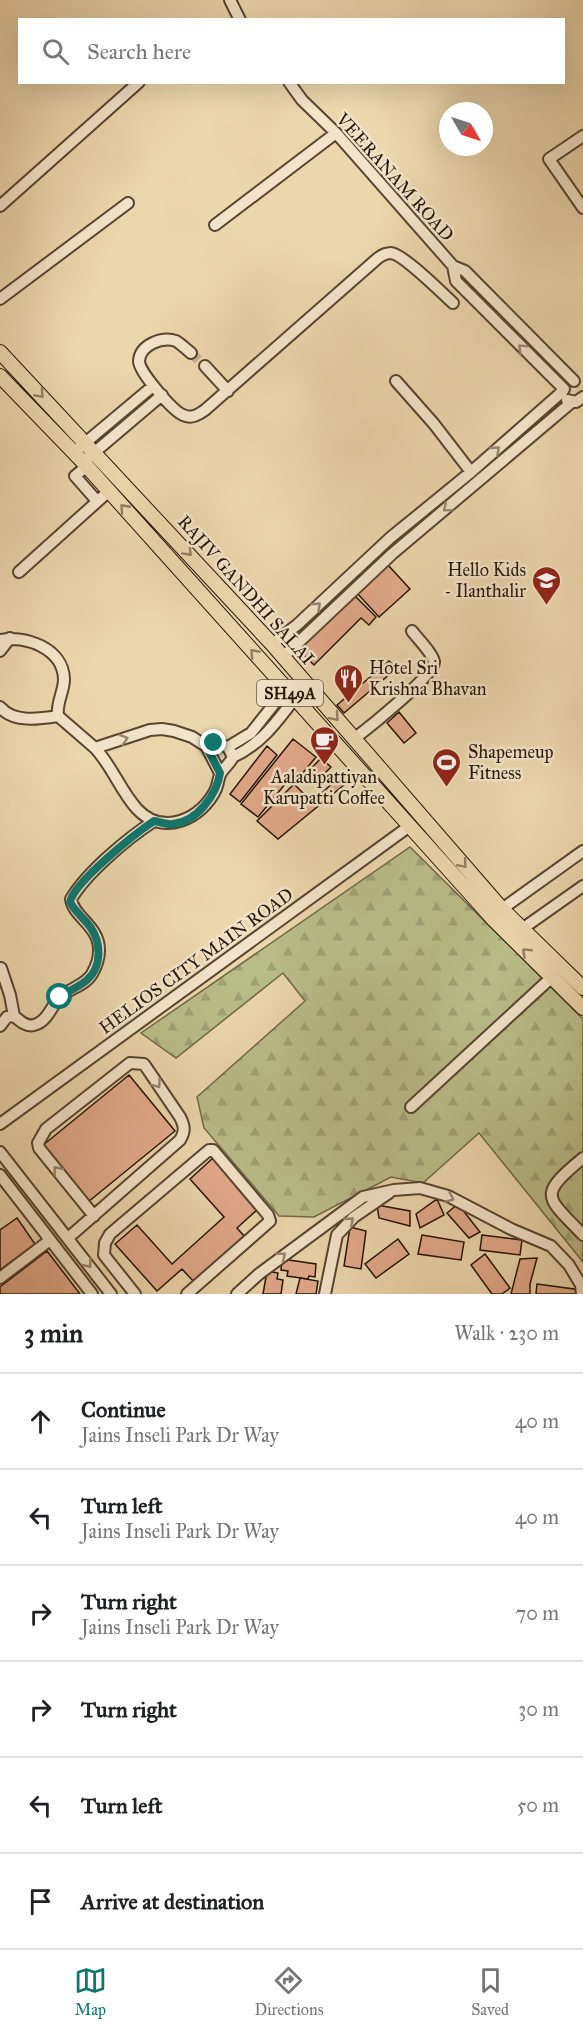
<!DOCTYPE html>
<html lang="en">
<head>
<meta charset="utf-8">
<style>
  body { margin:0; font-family:"IM FELL Great Primer",serif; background:#f6f6f6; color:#202124 }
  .compass { position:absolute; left:439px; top:102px; width:54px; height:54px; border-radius:50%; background:#fff; box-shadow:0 6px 24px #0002; rotate:129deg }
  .stop { position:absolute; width:18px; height:18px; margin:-14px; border:4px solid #0f766e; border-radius:50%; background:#fff }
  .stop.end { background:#0f766e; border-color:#fff; box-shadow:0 2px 6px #0008 }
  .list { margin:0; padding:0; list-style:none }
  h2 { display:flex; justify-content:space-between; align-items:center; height:78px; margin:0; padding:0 24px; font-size:26px }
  h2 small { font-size:20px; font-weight:400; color:#757577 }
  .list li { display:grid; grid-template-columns:39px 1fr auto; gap:18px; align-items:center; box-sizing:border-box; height:96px; padding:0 24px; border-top:2px solid #e0e0e0 }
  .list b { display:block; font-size:22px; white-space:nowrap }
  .list p { margin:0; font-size:20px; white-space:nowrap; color:#757577 }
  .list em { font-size:20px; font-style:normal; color:#757577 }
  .icon { flex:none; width:33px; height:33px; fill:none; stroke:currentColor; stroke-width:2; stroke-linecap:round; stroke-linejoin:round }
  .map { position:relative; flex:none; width:583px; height:1294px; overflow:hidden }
  .search { position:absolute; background:#fff; box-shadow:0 6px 24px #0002; left:18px; right:18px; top:18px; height:66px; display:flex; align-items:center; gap:15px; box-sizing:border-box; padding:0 21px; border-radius:0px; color:#757577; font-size:22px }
  .sheet { height:654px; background:#fff }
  nav { display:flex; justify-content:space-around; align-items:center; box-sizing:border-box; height:84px; border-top:2px solid #e0e0e0; background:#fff; font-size:16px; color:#757577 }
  nav a { display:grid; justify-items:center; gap:3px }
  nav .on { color:#0f766e }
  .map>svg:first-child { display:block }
  .forest { fill:url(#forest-firs); stroke:#706848; stroke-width:1.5 }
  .building { fill:#e2a98a; stroke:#261407; stroke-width:1.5 }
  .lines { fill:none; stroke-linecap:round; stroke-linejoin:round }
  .minor-tunnel { stroke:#c4af8b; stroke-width:10; stroke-dasharray:10 5; stroke-linecap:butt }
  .minor-casing { stroke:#584430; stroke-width:14 }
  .major-casing { stroke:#261407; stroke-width:16 }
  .minor { stroke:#f3e4c9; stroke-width:10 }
  .major { stroke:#ecd6ac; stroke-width:14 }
  .oneway { stroke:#978672 }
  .oneway2 { stroke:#937f62 }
  .route { stroke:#0f766e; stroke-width:8 }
  .labels { text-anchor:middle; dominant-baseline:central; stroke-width:5; stroke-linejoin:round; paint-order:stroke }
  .shield { fill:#f3e4c9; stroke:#645241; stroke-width:1.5 }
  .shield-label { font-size:16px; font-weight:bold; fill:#261407 }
  .street-label { font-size:18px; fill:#261407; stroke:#f3e4c9 }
  .poi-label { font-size:18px; fill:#261407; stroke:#f3e4c9; text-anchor:start }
</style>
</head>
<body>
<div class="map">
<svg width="583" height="1294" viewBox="0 0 583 1294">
  <defs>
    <pattern id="forest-firs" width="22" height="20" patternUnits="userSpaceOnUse" patternTransform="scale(1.5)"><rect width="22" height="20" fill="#b9bd88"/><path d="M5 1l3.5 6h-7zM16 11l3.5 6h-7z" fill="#9fa274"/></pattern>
  </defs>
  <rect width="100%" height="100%" fill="#ecd6ac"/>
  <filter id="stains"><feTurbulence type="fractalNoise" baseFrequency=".00333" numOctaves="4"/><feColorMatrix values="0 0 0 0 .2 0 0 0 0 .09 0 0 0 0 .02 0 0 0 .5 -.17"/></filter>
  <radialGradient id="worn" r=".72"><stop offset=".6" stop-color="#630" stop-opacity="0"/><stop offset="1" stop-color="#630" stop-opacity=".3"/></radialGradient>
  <path class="forest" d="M410,847L583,1019V1262L479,1133L423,1183L391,1177L314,1217L279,1216L204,1128L197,1097L305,1001L283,973L176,1058L141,1033Z"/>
  <path class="building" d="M388,565L410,589L379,617L357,593Z
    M353,594L376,617L369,625L361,618L314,665L298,649Z
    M389,661L397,668L344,713L337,705Z
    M399,712L416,733L404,743L387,723Z
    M293,739L316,757L297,780L291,777L258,817L241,804Z
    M267,746L277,755L240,802L230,794Z
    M321,758L331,767L316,782L307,773Z
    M338,778L344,785L278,839L257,821L294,784L312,802Z
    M129,1075L175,1131L88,1202L42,1146Z
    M213,1158L258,1209L237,1228L245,1237L194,1282L182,1269L157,1291L115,1244L137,1225L172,1264L224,1217L190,1179Z
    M437,1199L444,1215L420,1228L416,1214Z
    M458,1204L480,1232L469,1238L447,1213Z
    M377,1205L410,1211V1226L379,1218Z
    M17,1218L35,1244L0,1270V1230Z
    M350,1227L366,1231L361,1269L344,1266Z
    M422,1235L464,1242L461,1260L418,1254Z
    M482,1235L522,1240L520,1255L480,1250Z
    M398,1239L409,1254L376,1278L365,1264Z
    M47,1251L80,1294H0V1287Z
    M485,1254L510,1288L502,1294H492L471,1265Z
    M537,1258L530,1284V1294H511L520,1259Z
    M282,1259L316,1264L315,1277L309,1276L308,1279L287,1276L288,1271L281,1270Z
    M267,1271L278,1273L277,1279L283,1280L281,1294H263Z
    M300,1278L318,1281L316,1294H296Z
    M537,1284L581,1290L580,1294H536Z"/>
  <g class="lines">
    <path class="minor-tunnel" d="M191,353L205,366"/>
    <defs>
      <path id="minor" d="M230,0L240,20
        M289,82L302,100L336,133L453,266L465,271L574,381
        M583,136L549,159L583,208
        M0,206L139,82
        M215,225L336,133
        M453,266L456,281L564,389
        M0,299L128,203
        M191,353C186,349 181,344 176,341C162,336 140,345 139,361C139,372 173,411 183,415C191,419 198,415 205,410L378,258C382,255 386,253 391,253C403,254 442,293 453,303
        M205,366L228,391
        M396,381L434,424L471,472
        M567,400L576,402L583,397
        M79,448L153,386
        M89,457L162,395
        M87,466L75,476L97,501
        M19,572L109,491
        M0,640C25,635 63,648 64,679C64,692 56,703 58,716L95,748L150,730L162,729L174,731L192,737L206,746L220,773
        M272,644L297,625L390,538L471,472L563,391
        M0,651L10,638
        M283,657L392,554L572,402
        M0,707C13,723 39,719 58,716
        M354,739C367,729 436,674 434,662C433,654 418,639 412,631
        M228,747L251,733L286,689
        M95,748C112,766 120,790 137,809C163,837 202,819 216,789C218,784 218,780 220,775C222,769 230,764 233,757L228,747L214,743L206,746
        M233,757C261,744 277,722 295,698
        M502,909L583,851
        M522,929L583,886
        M1,968L10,995L14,1016
        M0,1026L7,1017L14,1016C20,1021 26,1027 34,1025C47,1022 51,1007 59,998C69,988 85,986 92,974C96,967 99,958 99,951C100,926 73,917 71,899C87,872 128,838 154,821
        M411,1107L552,977
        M0,1124L411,825
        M0,1152L111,1294
        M583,1158C537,1196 546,1196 583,1235
        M0,1175L92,1294
        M68,1238L180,1140C185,1131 185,1127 180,1117L144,1064L130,1063L46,1129L38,1143L39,1148L94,1216
        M0,1278L50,1240
        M135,1294L104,1255L105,1243L110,1234L209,1150H213L268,1215L270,1221L187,1294
        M237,1294L259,1274L363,1197L394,1190L420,1188L448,1196L511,1229L551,1246L569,1265L581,1285L582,1294
        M325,1294L337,1235L354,1217L389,1193"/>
      <path id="major" d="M0,352L272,644L502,909L583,988
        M0,376L83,462L494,920L583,1008"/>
    </defs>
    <use href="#minor" class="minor-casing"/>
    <use href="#major" class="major-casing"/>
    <use href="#minor" class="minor"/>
    <use href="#major" class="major"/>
  </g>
  <defs><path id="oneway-chevron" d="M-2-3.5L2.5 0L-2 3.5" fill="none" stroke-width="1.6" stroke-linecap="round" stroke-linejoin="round" transform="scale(1.5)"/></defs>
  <g class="oneway">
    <use href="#oneway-chevron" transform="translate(522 348) rotate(-135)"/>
    <use href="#oneway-chevron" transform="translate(496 450) rotate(-41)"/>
    <use href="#oneway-chevron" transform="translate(447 508) rotate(140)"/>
    <use href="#oneway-chevron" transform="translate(317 606) rotate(-43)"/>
    <use href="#oneway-chevron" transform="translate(124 739) rotate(-18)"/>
    <use href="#oneway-chevron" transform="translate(157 1084) rotate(55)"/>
    <use href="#oneway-chevron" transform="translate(57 1170) rotate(-129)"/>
    <use href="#oneway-chevron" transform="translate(450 1198) rotate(24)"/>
    <use href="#oneway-chevron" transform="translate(350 1221) rotate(-41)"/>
    <use href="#oneway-chevron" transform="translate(282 1256) rotate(-38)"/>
    <use href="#oneway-chevron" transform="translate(88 1264) rotate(52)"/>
  </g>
  <g class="oneway2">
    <use href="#oneway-chevron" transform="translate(40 394) rotate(47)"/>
    <use href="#oneway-chevron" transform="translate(124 508) rotate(-132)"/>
    <use href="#oneway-chevron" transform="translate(188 552) rotate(47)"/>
    <use href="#oneway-chevron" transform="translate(254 653) rotate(-133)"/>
    <use href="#oneway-chevron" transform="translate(335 717) rotate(49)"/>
    <use href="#oneway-chevron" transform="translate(463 864) rotate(49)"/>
    <use href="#oneway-chevron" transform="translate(526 952) rotate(-136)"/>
  </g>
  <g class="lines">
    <path class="route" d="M60,997C69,990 80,987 88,979C102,966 101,943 91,928C85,919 75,912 70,902C74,882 136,833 154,821C161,822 167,825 173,824C197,822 217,794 220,773L206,746L214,743"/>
  </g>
  <defs>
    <symbol id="school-pin" viewBox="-11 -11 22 30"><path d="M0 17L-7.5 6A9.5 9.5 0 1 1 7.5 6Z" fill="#8f2418" stroke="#f3e4c9"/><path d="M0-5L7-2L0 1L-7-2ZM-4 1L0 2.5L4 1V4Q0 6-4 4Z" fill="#fff"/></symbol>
    <symbol id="restaurant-pin" viewBox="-11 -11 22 30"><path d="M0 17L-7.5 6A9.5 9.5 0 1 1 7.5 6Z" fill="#8f2418" stroke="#f3e4c9"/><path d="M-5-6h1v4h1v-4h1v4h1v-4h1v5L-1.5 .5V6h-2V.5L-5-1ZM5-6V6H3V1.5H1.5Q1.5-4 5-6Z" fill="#fff"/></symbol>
    <symbol id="cafe-pin" viewBox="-11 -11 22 30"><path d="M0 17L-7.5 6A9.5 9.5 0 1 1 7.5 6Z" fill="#8f2418" stroke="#f3e4c9"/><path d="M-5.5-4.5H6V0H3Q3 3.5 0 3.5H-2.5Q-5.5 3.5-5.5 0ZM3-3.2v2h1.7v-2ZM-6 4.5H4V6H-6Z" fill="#fff"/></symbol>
    <symbol id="stadium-pin" viewBox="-11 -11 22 30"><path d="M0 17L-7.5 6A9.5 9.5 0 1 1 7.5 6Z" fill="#8f2418" stroke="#f3e4c9"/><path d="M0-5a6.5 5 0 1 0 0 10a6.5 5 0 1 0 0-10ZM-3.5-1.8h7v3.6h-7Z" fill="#fff"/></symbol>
  </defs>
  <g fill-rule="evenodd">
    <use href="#school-pin" x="530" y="564" width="33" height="45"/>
    <use href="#restaurant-pin" x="332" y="662" width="33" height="45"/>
    <use href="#cafe-pin" x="308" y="724" width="33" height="45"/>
    <use href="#stadium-pin" x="430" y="746" width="33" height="45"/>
  </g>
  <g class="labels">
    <rect class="shield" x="257" y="680" width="66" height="26" rx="4.5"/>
    <g class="shield-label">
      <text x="290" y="693">SH49A</text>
    </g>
    <g class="street-label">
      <text transform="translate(395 177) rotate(48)">VEERANAM ROAD</text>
      <text transform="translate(246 590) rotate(48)">RAJIV GANDHI SALAI</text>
      <text transform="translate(196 961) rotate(-36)">HELIOS CITY MAIN ROAD</text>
    </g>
    <g class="poi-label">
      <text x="526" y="570" text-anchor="end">Hello Kids<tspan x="526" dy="21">- Ilanthalir</tspan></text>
      <text x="369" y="668">Hotel Sri<tspan x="369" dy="21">Krishna Bhavan</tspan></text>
      <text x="468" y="752">Shapemeup<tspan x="468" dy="21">Fitness</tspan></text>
      <text x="324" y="777" text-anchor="middle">Aaladipattiyan<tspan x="324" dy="21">Karupatti Coffee</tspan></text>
    </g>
  </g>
  <rect width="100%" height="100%" filter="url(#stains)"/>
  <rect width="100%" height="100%" fill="url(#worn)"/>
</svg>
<svg class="compass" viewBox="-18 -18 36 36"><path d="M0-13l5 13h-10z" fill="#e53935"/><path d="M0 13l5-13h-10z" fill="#757577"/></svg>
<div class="stop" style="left:60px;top:997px"></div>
<div class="stop end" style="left:214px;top:743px"></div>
<div class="search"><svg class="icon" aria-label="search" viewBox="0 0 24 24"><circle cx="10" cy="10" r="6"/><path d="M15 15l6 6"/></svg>Search here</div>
</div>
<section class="sheet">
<h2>3 min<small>Walk · 230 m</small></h2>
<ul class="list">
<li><svg class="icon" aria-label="ahead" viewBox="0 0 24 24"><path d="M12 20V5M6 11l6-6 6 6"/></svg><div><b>Continue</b><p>Jains Inseli Park Dr Way</p></div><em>40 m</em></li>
<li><svg class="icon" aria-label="left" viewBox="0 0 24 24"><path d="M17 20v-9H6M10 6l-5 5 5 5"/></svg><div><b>Turn left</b><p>Jains Inseli Park Dr Way</p></div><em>40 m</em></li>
<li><svg class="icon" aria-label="right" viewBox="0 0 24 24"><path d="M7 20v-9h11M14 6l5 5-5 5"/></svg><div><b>Turn right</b><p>Jains Inseli Park Dr Way</p></div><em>70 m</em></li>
<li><svg class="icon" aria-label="right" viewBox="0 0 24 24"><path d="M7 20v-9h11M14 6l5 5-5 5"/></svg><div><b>Turn right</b></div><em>30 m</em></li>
<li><svg class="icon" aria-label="left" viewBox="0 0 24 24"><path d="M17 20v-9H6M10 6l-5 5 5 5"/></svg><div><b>Turn left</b></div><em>50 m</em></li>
<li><svg class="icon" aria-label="arrive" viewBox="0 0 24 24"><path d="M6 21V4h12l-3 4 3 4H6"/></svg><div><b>Arrive at destination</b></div></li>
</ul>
</section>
<nav>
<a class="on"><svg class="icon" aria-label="map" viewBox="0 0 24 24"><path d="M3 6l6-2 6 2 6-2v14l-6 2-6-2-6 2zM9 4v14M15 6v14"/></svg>Map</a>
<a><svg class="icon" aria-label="directions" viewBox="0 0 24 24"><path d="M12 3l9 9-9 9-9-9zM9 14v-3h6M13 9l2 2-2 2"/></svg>Directions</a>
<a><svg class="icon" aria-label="saved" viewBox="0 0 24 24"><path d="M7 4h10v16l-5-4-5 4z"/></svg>Saved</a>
</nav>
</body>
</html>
